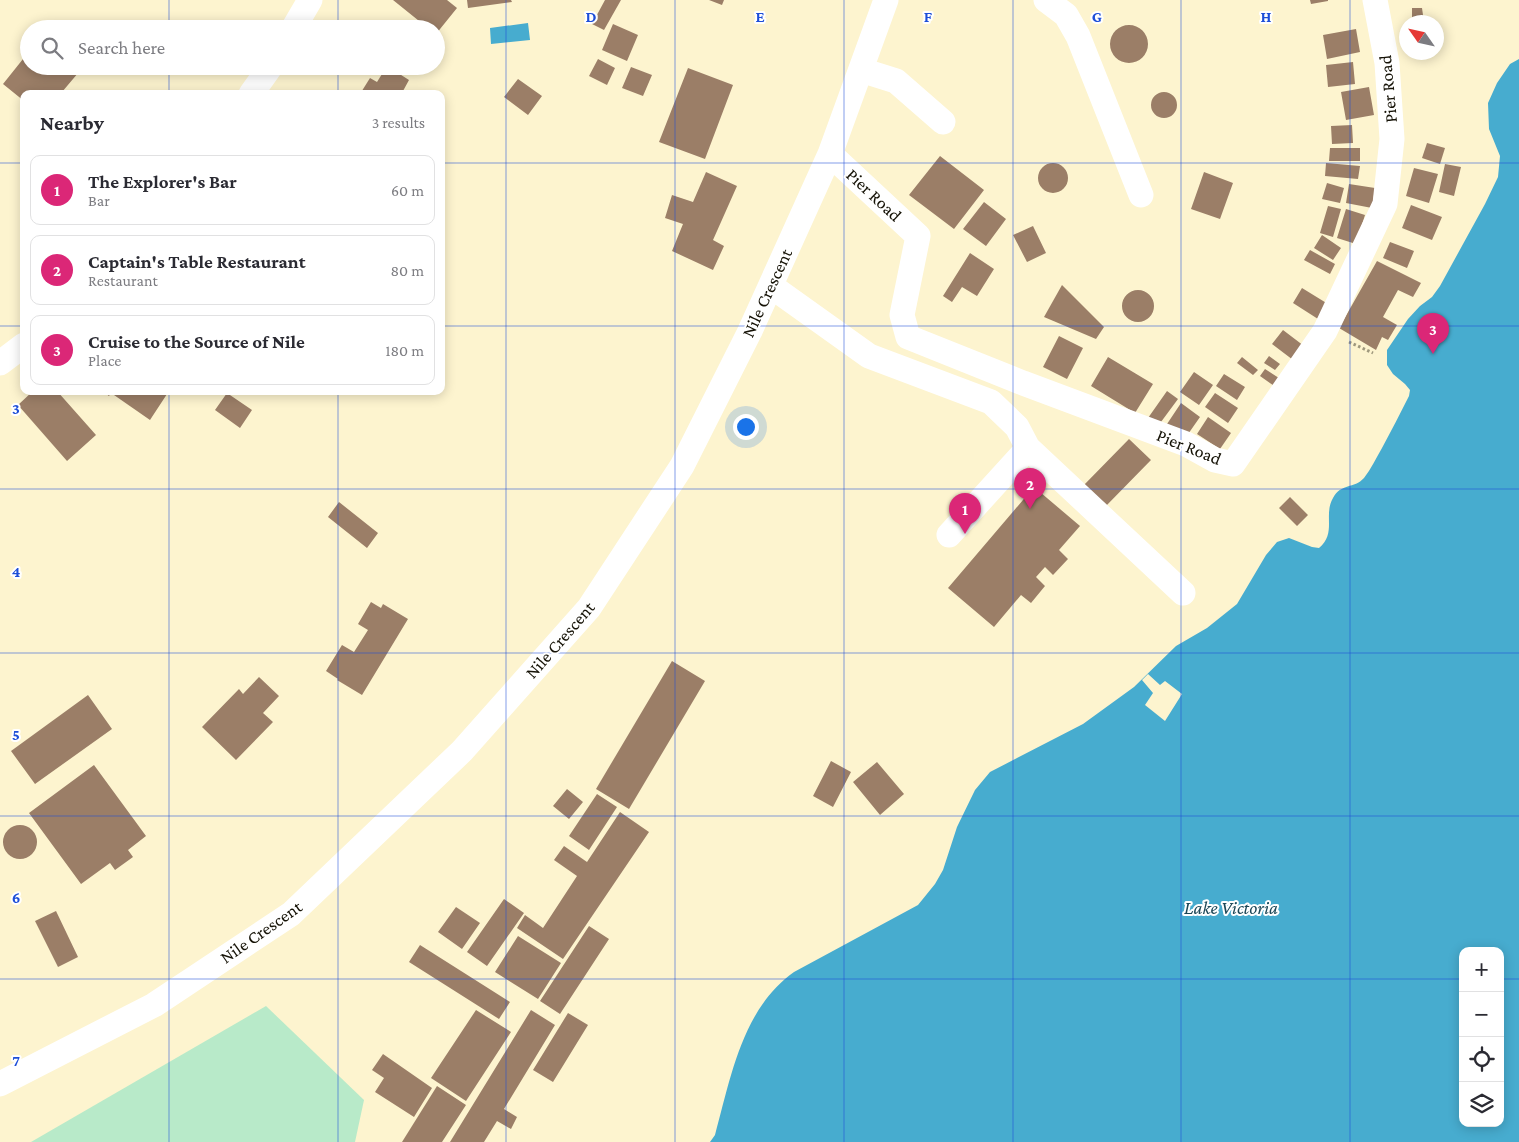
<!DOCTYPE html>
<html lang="en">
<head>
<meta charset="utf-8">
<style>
  body { margin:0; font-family:"Crimson Pro",serif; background:#f7f7f7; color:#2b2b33 }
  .controls { position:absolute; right:15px; bottom:15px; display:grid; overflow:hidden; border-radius:10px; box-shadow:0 2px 12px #0003 }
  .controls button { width:45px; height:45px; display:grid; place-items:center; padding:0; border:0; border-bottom:1px solid #e1e1e2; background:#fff; color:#2b2b33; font:25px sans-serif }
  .compass { position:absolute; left:1399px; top:15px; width:45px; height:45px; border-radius:50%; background:#fff; box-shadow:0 2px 12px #0003; rotate:304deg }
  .you { position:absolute; left:745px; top:426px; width:18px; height:18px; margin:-12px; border:4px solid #fff; border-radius:50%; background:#1a73e8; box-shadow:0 0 0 8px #1a73e833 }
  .badge { display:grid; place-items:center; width:32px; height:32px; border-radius:50%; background:#db2777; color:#fff; font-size:16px; font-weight:700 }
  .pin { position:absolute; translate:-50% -41px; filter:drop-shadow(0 1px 2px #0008) }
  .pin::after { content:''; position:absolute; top:26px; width:18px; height:15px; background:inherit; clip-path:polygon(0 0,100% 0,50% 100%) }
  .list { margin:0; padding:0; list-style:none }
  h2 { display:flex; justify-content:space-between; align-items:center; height:65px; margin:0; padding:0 20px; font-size:21px }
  h2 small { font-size:16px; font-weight:400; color:#7c7c81 }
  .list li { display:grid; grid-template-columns:32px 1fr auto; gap:15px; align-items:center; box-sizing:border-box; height:70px; margin:0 10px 10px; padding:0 10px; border:1px solid #e1e1e2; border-radius:10px }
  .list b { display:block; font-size:19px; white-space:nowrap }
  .list p { margin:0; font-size:16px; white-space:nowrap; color:#7c7c81 }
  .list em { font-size:16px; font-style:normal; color:#7c7c81 }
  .icon { flex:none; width:28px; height:28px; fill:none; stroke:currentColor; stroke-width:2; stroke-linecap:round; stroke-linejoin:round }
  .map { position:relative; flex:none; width:1519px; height:1142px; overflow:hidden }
  .search { position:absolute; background:#fff; box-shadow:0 2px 12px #0003; left:20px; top:20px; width:425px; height:55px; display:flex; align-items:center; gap:12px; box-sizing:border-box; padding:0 18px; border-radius:28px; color:#7c7c81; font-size:19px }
  .panel { position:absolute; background:#fff; box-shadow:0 2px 12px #0003; left:20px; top:90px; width:425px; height:305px; border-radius:10px }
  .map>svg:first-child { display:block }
  .green { fill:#b8eac9 }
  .water { fill:#47accf; fill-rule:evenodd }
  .pier { fill:#fdf4cf }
  .building { fill:#9b7e67 }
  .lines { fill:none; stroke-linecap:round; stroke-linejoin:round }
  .path { stroke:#9f987d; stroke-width:3; stroke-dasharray:2.5 2.5; stroke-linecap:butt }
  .minor { stroke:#fff; stroke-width:25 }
  .grid { fill:none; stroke:#1d4ed8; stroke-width:1; stroke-opacity:0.55 }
  .labels { text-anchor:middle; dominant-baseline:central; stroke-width:4; stroke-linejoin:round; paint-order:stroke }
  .street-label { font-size:18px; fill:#151206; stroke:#fff }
  .water-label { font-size:19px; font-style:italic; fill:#1c4757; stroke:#fff }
  .grid-label { font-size:16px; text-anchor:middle; font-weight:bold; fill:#1d4ed8; stroke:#fff; stroke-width:4; stroke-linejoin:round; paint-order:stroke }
</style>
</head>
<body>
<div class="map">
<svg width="1519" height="1142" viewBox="0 0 1519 1142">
  <rect width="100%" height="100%" fill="#fdf4cf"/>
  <path class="green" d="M266,1006L364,1100L355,1142H31Z"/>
  <path class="water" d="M528,23L530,40L491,44L490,28Z
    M1519,59V1142H710L715,1135C731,1077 742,1009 794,972L918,905L935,884L943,870L957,827L975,790L990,772L1083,724L1134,687L1176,646L1207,628L1237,604L1266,555L1277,542L1289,538L1312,547L1319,548C1337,533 1323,515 1333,498C1341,483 1354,489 1364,478C1371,469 1376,458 1382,448C1391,431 1400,414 1409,396L1410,390L1405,384L1393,374L1387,365V350L1408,319L1420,306L1432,297L1440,286L1485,204L1498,177L1500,156L1489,129L1488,103L1497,83L1510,64ZM1463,951H1500V1123H1463Z"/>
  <path class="pier" d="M1148,674L1160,685L1165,681L1182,694L1165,721L1145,705L1153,693L1142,680Z"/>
  <path class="building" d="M393,0H447L457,8L436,34V29H429Z
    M467,0H511L512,2L468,8Z
    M605,0H621L604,30L592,24Z
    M709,0H724L722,5Z
    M1310,0H1328V1L1311,4Z
    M1412,8H1422L1424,22H1412Z
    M613,24L638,35L627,61L602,50Z
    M1110 44a19 19 0 1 1 38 0a19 19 0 1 1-38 0Z
    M1356,29L1360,52L1327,59L1323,35Z
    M23,59L29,64V66H32L35,69L38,66H84L62,92L64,94H24V101L3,84Z
    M598,59L615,68L607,85L589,76Z
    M1353,62L1355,84L1328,87L1326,65Z
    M387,66L409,80L403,91L407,94H360L370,78L377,82Z
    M631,67L652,75L643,96L622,88Z
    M688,68L733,85L705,159L659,142Z
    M518,79L542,96L528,115L504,97Z
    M1369,87L1374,115L1346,120L1341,92Z
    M1151 105a13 13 0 1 1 26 0a13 13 0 1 1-26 0Z
    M1352,125L1353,143L1332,144L1331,126Z
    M1427,143L1445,148L1440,164L1422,158Z
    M1330,148H1360V161H1329Z
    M940,156L984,190L954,229L909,195Z
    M1326,163L1360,166L1358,179L1325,176Z
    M1038 178a15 15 0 1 1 30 0a15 15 0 1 1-30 0Z
    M1445,164L1461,167L1454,196L1439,192Z
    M1414,168L1438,174L1429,203L1406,196Z
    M706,172L737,186L713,240L724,246L713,270L672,251L683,224L665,218L672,195L693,202Z
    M1204,172L1233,183L1220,219L1191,209Z
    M1327,183L1344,188L1340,203L1322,199Z
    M1349,184L1375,188L1372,208L1346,203Z
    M984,202L1006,219L986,246L963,229Z
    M1411,205L1442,217L1432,240L1402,228Z
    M1328,206L1341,209L1333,237L1320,233Z
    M1346,209L1365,215L1356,244L1337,238Z
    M1033,226L1046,253L1027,262L1013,235Z
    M1322,235L1341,248L1333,260L1314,248Z
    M1390,242L1414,251L1407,268L1383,258Z
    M1310,250L1335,264L1330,274L1304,260Z
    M970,253L994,269L977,296L962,287L952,302L943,296Z
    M1377,261L1421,283L1413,297L1398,290L1383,317L1397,325L1388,340L1382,337L1376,350L1339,328Z
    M1062,285L1104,327L1096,339L1044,317Z
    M1302,288L1328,304L1318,319L1293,303Z
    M1122 306a16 16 0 1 1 32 0a16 16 0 1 1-32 0Z
    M1283,330L1308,349L1297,363L1272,344Z
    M1059,336L1083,348L1067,379L1043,367Z
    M1269,356L1280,364L1275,370L1264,363Z
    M1108,357L1153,384L1135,413L1091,386Z
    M1242,357L1258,370L1253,375L1237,363Z
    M1265,369L1282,380L1277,388L1260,376Z
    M1194,372L1213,385L1199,405L1180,392Z
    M1224,374L1245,387L1237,400L1216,386Z
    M33,391H57L96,435L67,461L18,405Z
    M102,391H112L109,396Z
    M117,391H169L150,420L114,395Z
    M1167,391L1178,399L1158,426L1148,418Z
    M227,393L252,410L240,428L215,410Z
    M1215,393L1238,408L1228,423L1205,407Z
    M1181,403L1200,417L1186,437L1167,424Z
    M1208,417L1231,433L1220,449L1197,434Z
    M1129,439L1151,460L1105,507L1083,486Z
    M1034,487L1080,526L1059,550L1068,559L1053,575L1045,567L1036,577L1045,586L1031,603L1021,595L994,627L948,588Z
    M1290,497L1308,515L1297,526L1279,508Z
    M339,502L378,533L367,548L328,517Z
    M371,602L381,608L383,604L408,619L362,695L337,680L338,679L326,671L342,645L354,652L368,630L358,624Z
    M672,661L705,681L629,809L596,789Z
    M259,677L279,696L263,713L273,722L236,760L202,727L239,689L243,694Z
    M88,695L112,729L35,784L11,751Z
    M831,761L851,772L833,807L813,796Z
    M877,762L904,794L880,815L853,782Z
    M94,765L146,836L128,850L133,857L115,870L110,863L81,884L29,813Z
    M567,789L583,802L569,819L553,806Z
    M597,794L617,807L589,850L569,836Z
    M620,812L649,832L563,959L517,928L525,915L543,928L577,876L554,860L564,846L587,862Z
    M3 842a17 17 0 1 1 34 0a17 17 0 1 1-34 0Z
    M504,899L524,913L487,966L467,952Z
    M456,907L480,923L462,949L438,932Z
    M56,911L78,957L58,967L35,921Z
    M589,926L609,939L560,1014L540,1001Z
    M518,936L561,963L538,999L495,972Z
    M420,945L510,1002L499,1019L409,962Z
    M476,1010L511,1032L466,1101L431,1078Z
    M531,1010L555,1025L504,1109L517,1117L511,1129L497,1121L484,1142H450Z
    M568,1013L588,1025L553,1082L533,1070Z
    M383,1054L432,1088L414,1117L375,1092L384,1078L372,1070Z
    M437,1086L466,1105L442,1142H402Z"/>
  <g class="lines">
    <path class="path" d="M1349,342L1373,353"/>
    <path class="minor" d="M1046,0L1066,15L1078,36L1141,195
      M293,29L310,0
      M861,70L896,81L943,122
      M251,94L271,66
      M830,154L918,236L902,315L908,337L1023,383L1186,444L1215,460L1233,464L1325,331L1385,204L1392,139L1387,63L1375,0
      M771,286L869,356L991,402L1017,427L1028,448L1183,593
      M0,363L24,345
      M949,535L1028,448
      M0,1084L154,1005L291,914L462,751L589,608L682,466L750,331L830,154L886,0"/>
  </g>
  <path class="grid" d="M169,0V29M338,0V29M506,0V1142M675,0V1142M844,0V1142M1013,0V1142M1181,0V1142M1350,0V1142M169,66V94M338,66V94M0,163H24M441,163H1519M0,326H24M441,326H1519M169,391V1142M338,391V1142M0,489H1519M0,653H1519M0,816H1519M0,979H1463M1500,979H1519"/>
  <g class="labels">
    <g class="street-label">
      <text transform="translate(1388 89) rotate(-95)">Pier Road</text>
      <text transform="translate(874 195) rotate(43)">Pier Road</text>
      <text transform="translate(767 293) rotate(-65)">Nile Crescent</text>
      <text transform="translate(1189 447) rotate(22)">Pier Road</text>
      <text transform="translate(560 640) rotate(-49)">Nile Crescent</text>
      <text transform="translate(261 932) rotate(-35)">Nile Crescent</text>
    </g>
    <g class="water-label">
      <text x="1231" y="907">Lake Victoria</text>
    </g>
  </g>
  <g class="grid-label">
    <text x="591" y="22">D</text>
    <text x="760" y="22">E</text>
    <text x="928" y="22">F</text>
    <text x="1097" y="22">G</text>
    <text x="1266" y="22">H</text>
    <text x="16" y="414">3</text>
    <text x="16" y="577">4</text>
    <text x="16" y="740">5</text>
    <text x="16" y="903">6</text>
    <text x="16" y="1066">7</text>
  </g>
</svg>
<div class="controls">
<button>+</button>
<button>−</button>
<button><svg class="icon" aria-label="locate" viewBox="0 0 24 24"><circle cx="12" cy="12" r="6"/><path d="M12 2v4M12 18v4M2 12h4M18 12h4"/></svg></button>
<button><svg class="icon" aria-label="layers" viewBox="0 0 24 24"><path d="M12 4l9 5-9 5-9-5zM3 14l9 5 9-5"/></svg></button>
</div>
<svg class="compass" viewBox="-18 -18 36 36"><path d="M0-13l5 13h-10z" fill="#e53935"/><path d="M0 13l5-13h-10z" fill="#7c7c81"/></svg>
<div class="you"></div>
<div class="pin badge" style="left:965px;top:534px">1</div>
<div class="pin badge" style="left:1030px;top:509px">2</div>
<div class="pin badge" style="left:1433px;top:354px">3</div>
<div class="search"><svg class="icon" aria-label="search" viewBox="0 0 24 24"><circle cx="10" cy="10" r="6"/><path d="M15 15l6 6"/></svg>Search here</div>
<section class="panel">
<h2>Nearby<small>3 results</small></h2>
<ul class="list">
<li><span class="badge">1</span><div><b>The Explorer's Bar</b><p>Bar</p></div><em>60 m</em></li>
<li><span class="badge">2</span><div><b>Captain's Table Restaurant</b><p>Restaurant</p></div><em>80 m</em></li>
<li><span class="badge">3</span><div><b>Cruise to the Source of Nile</b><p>Place</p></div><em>180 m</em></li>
</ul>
</section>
</div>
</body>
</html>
